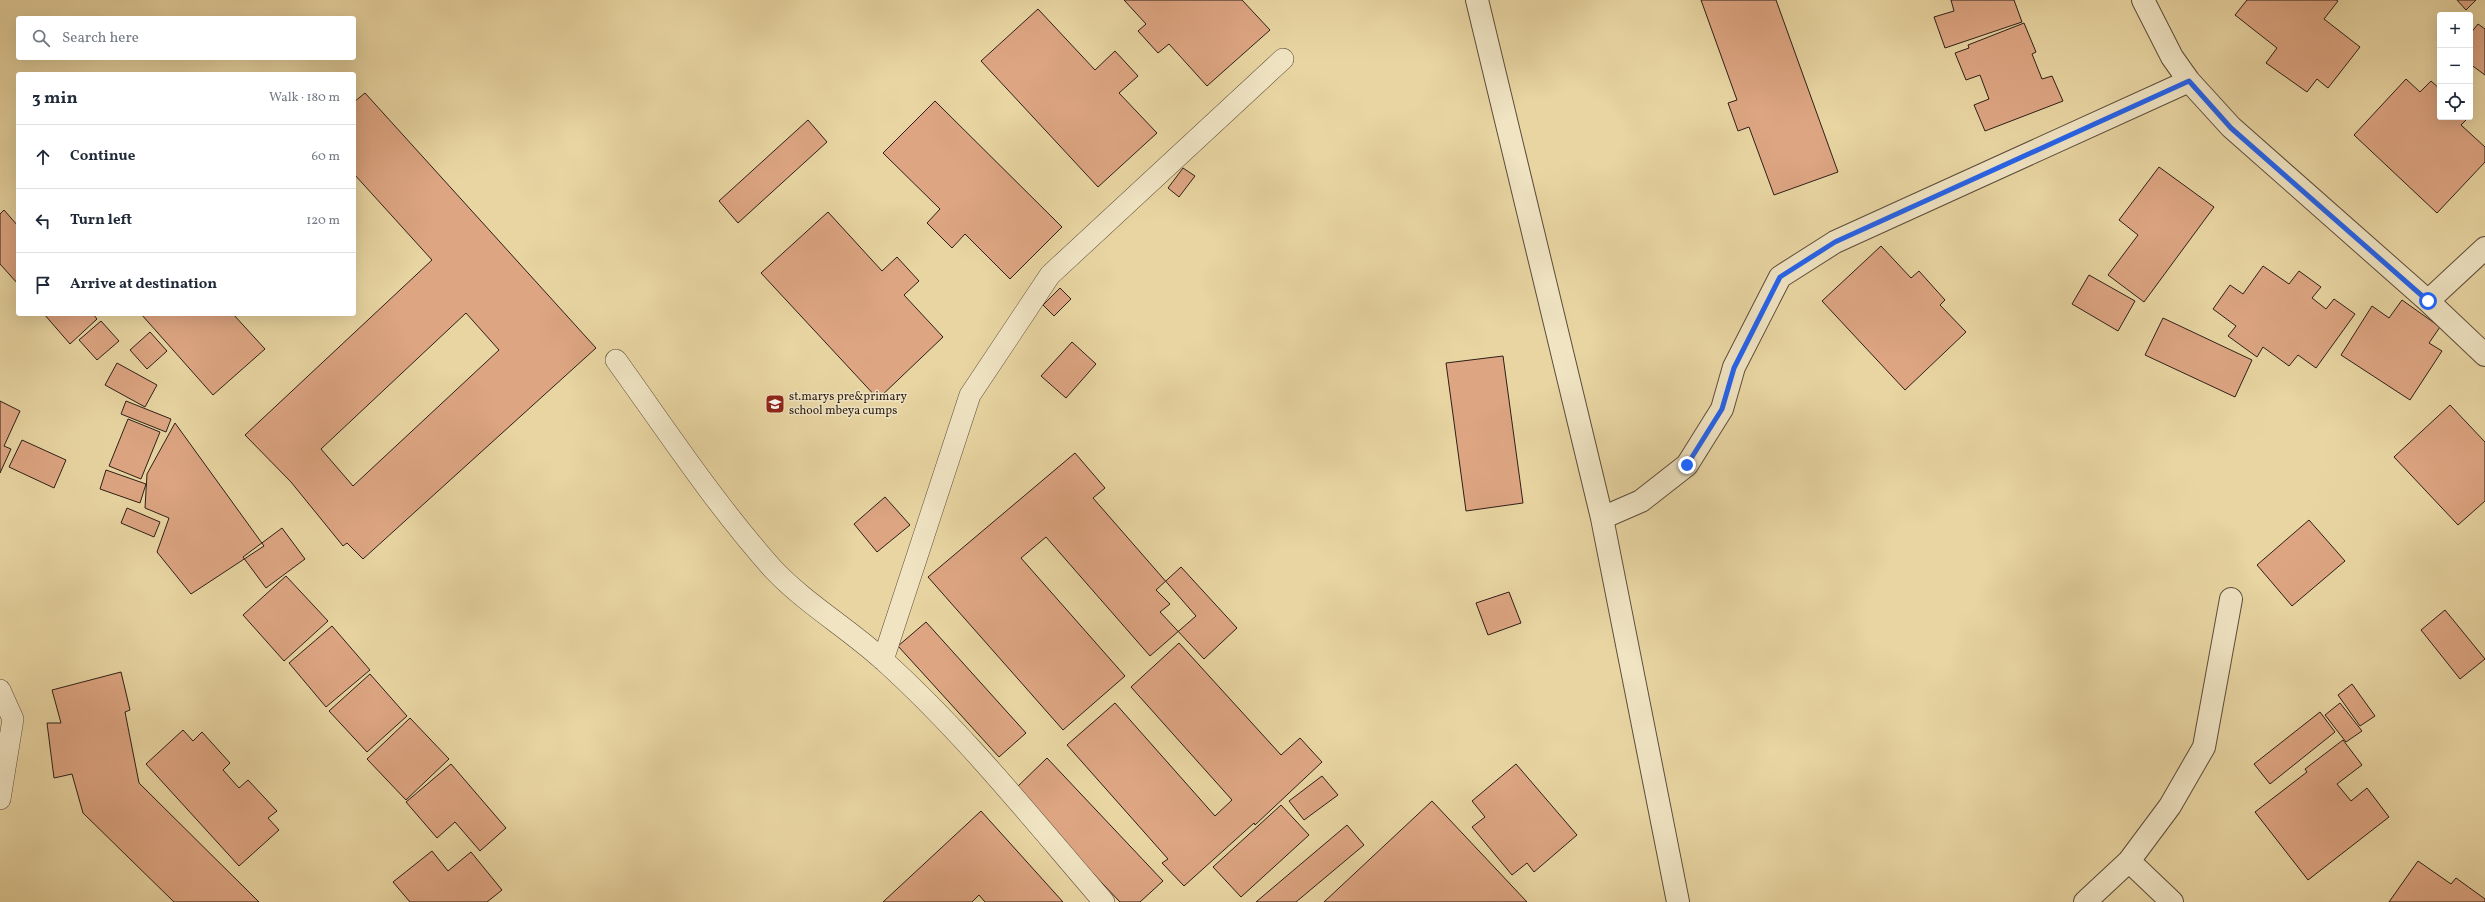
<!DOCTYPE html>
<html lang="en">
<head>
<meta charset="utf-8">
<style>
  body { margin:0; font-family:Vollkorn,serif; background:#f2f2f3; color:#1f2937 }
  .controls { position:absolute; right:12px; top:12px; display:grid; overflow:hidden; border-radius:4px; box-shadow:0 4px 16px #0002 }
  .controls button { width:36px; height:36px; display:grid; place-items:center; padding:0; border:0; border-bottom:1px solid #e0e1e3; background:#fff; color:#1f2937; font:20px sans-serif }
  .stop { position:absolute; width:12px; height:12px; margin:-9px; border:3px solid #2563eb; border-radius:50%; background:#fff }
  .stop.end { background:#2563eb; border-color:#fff; box-shadow:0 1px 4px #0008 }
  .list { margin:0; padding:0; list-style:none }
  h2 { display:flex; justify-content:space-between; align-items:center; height:52px; margin:0; padding:0 16px; font-size:17px }
  h2 small { font-size:13px; font-weight:400; color:#747a83 }
  .list li { display:grid; grid-template-columns:26px 1fr auto; gap:12px; align-items:center; box-sizing:border-box; height:64px; padding:0 16px; border-top:1px solid #e0e1e3 }
  .list b { display:block; font-size:15px; white-space:nowrap }
  .list em { font-size:13px; font-style:normal; color:#747a83 }
  .icon { flex:none; width:22px; height:22px; fill:none; stroke:currentColor; stroke-width:2; stroke-linecap:round; stroke-linejoin:round }
  .map { position:relative; flex:none; width:2485px; height:902px; overflow:hidden }
  .search { position:absolute; background:#fff; box-shadow:0 4px 16px #0002; left:16px; top:16px; width:340px; height:44px; display:flex; align-items:center; gap:10px; box-sizing:border-box; padding:0 14px; border-radius:4px; color:#747a83; font-size:15px }
  .panel { position:absolute; background:#fff; box-shadow:0 4px 16px #0002; left:16px; top:72px; width:340px; height:244px; border-radius:4px }
  .map>svg:first-child { display:block }
  .building { fill:#dda582; stroke:#2d1f17; fill-rule:evenodd }
  .lines { fill:none; stroke-linecap:round; stroke-linejoin:round }
  .service-casing { stroke:#5c4c3a; stroke-width:22 }
  .minor-casing { stroke:#5c4c3a; stroke-width:24 }
  .service { stroke:#f0e4c3; stroke-width:21 }
  .minor { stroke:#f0e4c3; stroke-width:22 }
  .route { stroke:#2563eb; stroke-width:5 }
  .labels { text-anchor:middle; dominant-baseline:central; stroke-width:3; stroke-linejoin:round; paint-order:stroke }
  .poi-label { font-size:12px; fill:#2d1f17; stroke:#f0e4c3; text-anchor:start }
</style>
</head>
<body>
<div class="map">
<svg width="2485" height="902" viewBox="0 0 2485 902">
  <rect width="100%" height="100%" fill="#e8d5a2"/>
  <filter id="stains"><feTurbulence type="fractalNoise" baseFrequency=".005" numOctaves="4"/><feColorMatrix values="0 0 0 0 .2 0 0 0 0 .09 0 0 0 0 .02 0 0 0 .5 -.17"/></filter>
  <radialGradient id="worn" r=".72"><stop offset=".6" stop-color="#630" stop-opacity="0"/><stop offset="1" stop-color="#630" stop-opacity=".3"/></radialGradient>
  <path class="building" d="M1124,0H1242L1270,30L1207,86L1169,44L1158,53L1138,31L1146,24Z
    M1701,0H1776L1838,172L1774,195L1749,127L1738,131L1728,103L1737,100Z
    M1951,0H2014L2022,22L1945,48L1934,17L1954,11Z
    M2247,0H2336L2338,1L2324,19L2360,47L2328,88L2317,79L2307,92L2266,63L2277,48L2235,15Z
    M2457,0H2476L2466,10Z
    M1038,9L1095,70L1115,51L1138,76L1119,93L1157,133L1098,187L981,61Z
    M2024,23L2036,52L2032,54L2042,79L2052,76L2063,101L1985,131L1974,105L1989,99L1980,75L1966,80L1955,53L1969,48L1968,45Z
    M2478,24L2485,29V75L2470,64V34Z
    M2406,79L2420,92L2431,81L2440,89V117H2469L2461,125L2485,147V162L2437,213L2354,135Z
    M365,93L596,348L363,559L347,543L343,546L291,482L245,435L432,260L354,174V102ZM466,313L499,350L353,486L321,449Z
    M935,101L1062,227L1010,279L965,234L952,248L927,223L940,209L883,153Z
    M808,120L827,142L738,223L719,201Z
    M2159,167L2214,207L2144,302L2108,275L2138,235L2119,220Z
    M1183,168L1195,176L1179,197L1168,188Z
    M4,210L18,226V284L0,264V214Z
    M828,212L882,271L897,257L919,281L904,295L943,337L878,399L761,273Z
    M1881,246L1911,278L1919,271L1945,300L1940,305L1966,332L1905,390L1822,301Z
    M2263,266L2289,284L2299,271L2321,287L2312,298L2326,309L2334,299L2355,314L2316,368L2298,355L2289,366L2263,347L2257,357L2228,336L2236,326L2213,309L2230,285L2243,294Z
    M2089,275L2135,301L2118,331L2072,304Z
    M1060,288L1071,299L1054,316L1043,305Z
    M2402,300L2440,327L2429,343L2442,351L2410,400L2341,355L2372,306L2389,318Z
    M44,314H93L97,319L70,344Z
    M141,314H233L265,349L213,395Z
    M2163,318L2252,360L2235,397L2145,355Z
    M101,321L119,341L97,360L79,340Z
    M150,332L167,351L147,369L130,350Z
    M1072,342L1096,364L1066,398L1041,376Z
    M1503,356L1523,503L1466,511L1446,363Z
    M117,363L157,385L145,407L105,385Z
    M0,401L20,411L4,446L11,449L0,473Z
    M126,401L171,419L166,432L121,414Z
    M2450,405L2485,442V501L2458,525L2394,457Z
    M128,419L160,432L141,479L109,466Z
    M175,423L264,546L191,594L157,552L169,518L145,508L147,474Z
    M22,440L66,460L54,488L9,467Z
    M1075,453L1105,488L1093,498L1196,616L1150,656L1046,537L1021,558L1125,676L1063,730L928,577Z
    M106,470L146,484L140,503L100,489Z
    M885,497L910,525L877,552L854,524Z
    M127,508L160,522L154,537L121,523Z
    M2309,520L2345,561L2292,606L2257,565Z
    M282,528L305,559L266,588L243,557Z
    M1181,567L1237,628L1204,659L1160,612L1170,604L1156,590Z
    M286,576L328,621L284,661L243,615Z
    M1509,592L1521,623L1488,635L1476,603Z
    M2445,610L2485,659L2460,679L2421,630Z
    M926,622L1026,733L999,757L898,646Z
    M332,626L370,670L326,707L289,663Z
    M1179,643L1281,755L1300,738L1322,762L1255,825L1254,823L1184,886L1162,863L1168,859L1067,745L1115,703L1215,816L1232,800L1131,687Z
    M121,672L130,710L125,712L139,783L259,902H174L83,813L72,774L54,778L47,723H61L52,690Z
    M370,674L407,716L367,752L329,711Z
    M2352,684L2375,716L2360,726L2338,695Z
    M2340,703L2362,731L2346,742L2325,715Z
    M2320,712L2335,732L2270,784L2254,764Z
    M410,718L449,759L406,800L367,759Z
    M183,730L193,741L202,732L230,763L223,770L239,788L248,780L277,811L268,818L279,830L239,866L146,764Z
    M2343,740L2362,765L2337,784L2351,801L2367,788L2389,817L2308,880L2255,812L2307,772L2305,769Z
    M1047,758L1163,881L1140,902H1120L1014,790Z
    M451,764L506,828L480,851L455,822L437,838L406,802Z
    M1516,764L1577,835L1534,872L1527,863L1512,875L1472,827L1485,817L1472,801Z
    M1322,776L1338,795L1304,820L1289,801Z
    M1432,801L1527,902H1324Z
    M1281,805L1309,835L1241,897L1213,867Z
    M981,811L1063,902H985L979,895L972,902H883Z
    M1347,825L1364,845L1296,902H1256Z
    M432,851L448,871L471,852L502,890L487,902H410L393,882Z
    M2418,861L2451,884L2456,878L2485,899V902H2389Z"/>
  <g class="lines">
    <defs>
      <path id="service" d="M616,360C667,431 715,504 773,569C806,604 848,628 883,660C964,733 1033,820 1104,902
        M883,660L970,395L1050,275L1283,59
        M0,690L13,719L0,799"/>
      <path id="minor" d="M1477,0L1602,518L1678,902
        M2143,0L2172,57L2189,81L2231,127L2428,301L2485,355
        M2428,301L2485,248
        M1602,518L1641,501L1687,465L1722,409L1734,367L1780,277L1835,242L2189,81
        M2129,861L2172,902
        M2085,902L2129,861L2170,806L2204,747L2231,599"/>
    </defs>
    <use href="#service" class="service-casing"/>
    <use href="#minor" class="minor-casing"/>
    <use href="#service" class="service"/>
    <use href="#minor" class="minor"/>
  </g>
  <g class="lines">
    <path class="route" d="M1687,465L1722,409L1734,368L1780,277L1835,242L2189,81L2231,128L2428,301"/>
  </g>
  <defs>
    <symbol id="school-square" viewBox="-11 -11 22 22"><rect x="-9" y="-9" width="18" height="18" rx="4" fill="#8f2418" stroke="#f0e4c3"/><path d="M0-5L7-2L0 1L-7-2ZM-4 1L0 2.5L4 1V4Q0 6-4 4Z" fill="#fff"/></symbol>
  </defs>
  <g fill-rule="evenodd">
    <use href="#school-square" x="764" y="393" width="22" height="22"/>
  </g>
  <g class="labels">
    <g class="poi-label">
      <text x="789" y="397">st.marys pre&amp;primary<tspan x="789" dy="14">school mbeya cumps</tspan></text>
    </g>
  </g>
  <rect width="100%" height="100%" filter="url(#stains)"/>
  <rect width="100%" height="100%" fill="url(#worn)"/>
</svg>
<div class="controls">
<button>+</button>
<button>−</button>
<button><svg class="icon" aria-label="locate" viewBox="0 0 24 24"><circle cx="12" cy="12" r="6"/><path d="M12 2v4M12 18v4M2 12h4M18 12h4"/></svg></button>
</div>
<div class="stop" style="left:2428px;top:301px"></div>
<div class="stop end" style="left:1687px;top:465px"></div>
<div class="search"><svg class="icon" aria-label="search" viewBox="0 0 24 24"><circle cx="10" cy="10" r="6"/><path d="M15 15l6 6"/></svg>Search here</div>
<section class="panel">
<h2>3 min<small>Walk · 180 m</small></h2>
<ul class="list">
<li><svg class="icon" aria-label="ahead" viewBox="0 0 24 24"><path d="M12 20V5M6 11l6-6 6 6"/></svg><div><b>Continue</b></div><em>60 m</em></li>
<li><svg class="icon" aria-label="left" viewBox="0 0 24 24"><path d="M17 20v-9H6M10 6l-5 5 5 5"/></svg><div><b>Turn left</b></div><em>120 m</em></li>
<li><svg class="icon" aria-label="arrive" viewBox="0 0 24 24"><path d="M6 21V4h12l-3 4 3 4H6"/></svg><div><b>Arrive at destination</b></div></li>
</ul>
</section>
</div>
</body>
</html>
